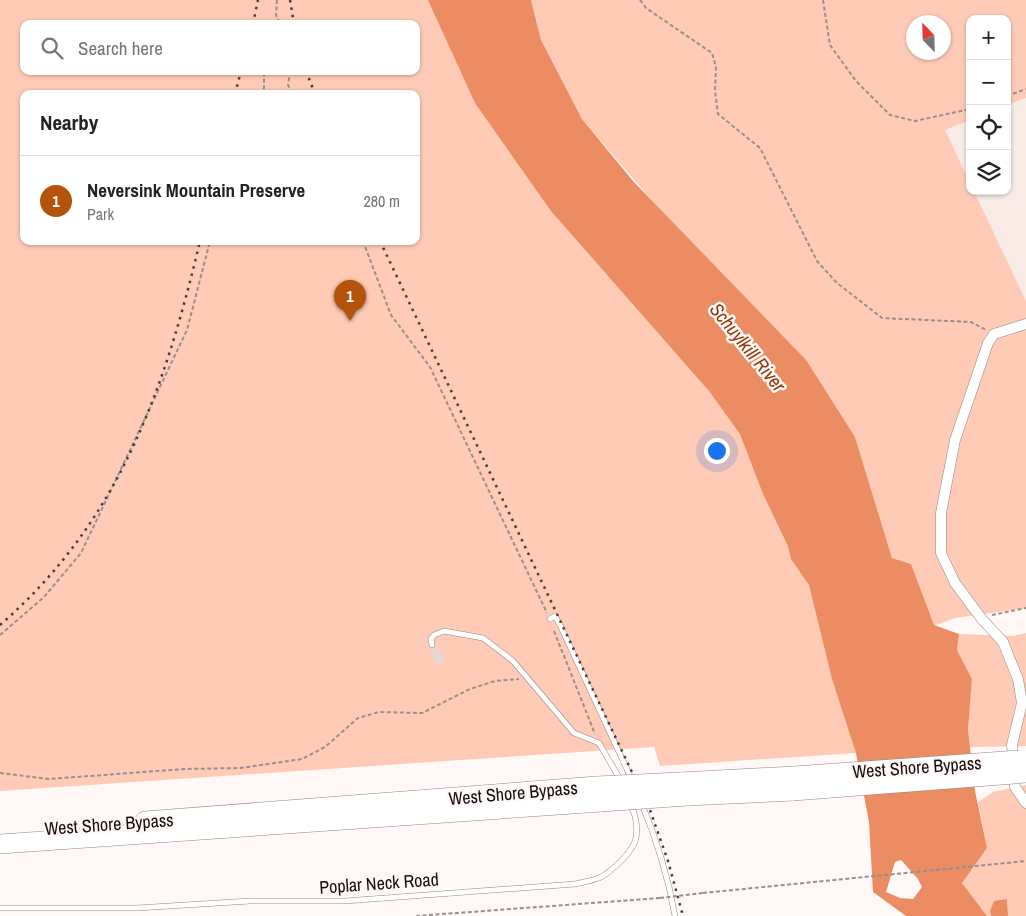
<!DOCTYPE html>
<html lang="en">
<head>
<meta charset="utf-8">
<style>
  body { margin:0; font-family:"Archivo Narrow",sans-serif; background:#f2f2f2; color:#222 }
  .controls { position:absolute; right:15px; top:15px; display:grid; overflow:hidden; border-radius:10px; box-shadow:0 1px 4px #0004 }
  .controls button { width:45px; height:45px; display:grid; place-items:center; padding:0; border:0; border-bottom:1px solid #e0e0e0; background:#fff; color:#222; font:25px sans-serif }
  .compass { position:absolute; left:906px; top:15px; width:45px; height:45px; border-radius:50%; background:#fff; box-shadow:0 1px 4px #0004; rotate:337deg }
  .you { position:absolute; left:716px; top:450px; width:18px; height:18px; margin:-12px; border:4px solid #fff; border-radius:50%; background:#1a73e8; box-shadow:0 0 0 8px #1a73e833 }
  .badge { display:grid; place-items:center; width:32px; height:32px; border-radius:50%; background:#b45309; color:#fff; font-size:16px; font-weight:700 }
  .pin { position:absolute; translate:-50% -41px; filter:drop-shadow(0 1px 2px #0008) }
  .pin::after { content:''; position:absolute; top:26px; width:18px; height:15px; background:inherit; clip-path:polygon(0 0,100% 0,50% 100%) }
  .list { margin:0; padding:0; list-style:none }
  h2 { display:flex; justify-content:space-between; align-items:center; height:65px; margin:0; padding:0 20px; font-size:21px }
  h2 small { font-size:16px; font-weight:400; color:#767676 }
  .list li { display:grid; grid-template-columns:32px 1fr auto; gap:15px; align-items:center; box-sizing:border-box; height:90px; padding:0 20px; border-top:1px solid #e0e0e0 }
  .list b { display:block; font-size:19px; white-space:nowrap }
  .list p { margin:0; font-size:16px; white-space:nowrap; color:#767676 }
  .list em { font-size:16px; font-style:normal; color:#767676 }
  .icon { flex:none; width:28px; height:28px; fill:none; stroke:currentColor; stroke-width:2; stroke-linecap:round; stroke-linejoin:round }
  .map { position:relative; flex:none; width:1026px; height:916px; overflow:hidden }
  .search { position:absolute; background:#fff; box-shadow:0 1px 4px #0004; left:20px; top:20px; width:400px; height:55px; display:flex; align-items:center; gap:12px; box-sizing:border-box; padding:0 18px; border-radius:10px; color:#767676; font-size:19px }
  .panel { position:absolute; background:#fff; box-shadow:0 1px 4px #0004; left:20px; top:90px; width:400px; height:155px; border-radius:10px }
  .map>svg:first-child { display:block }
  .built { fill:#f8eae5 }
  .green { fill:#ffcbb6; fill-rule:evenodd }
  .water { fill:#eb8c63; fill-rule:evenodd }
  .building { fill:#e7d7d1 }
  .lines { fill:none; stroke-linecap:round; stroke-linejoin:round }
  .lane-casing { stroke:#948681; stroke-width:6 }
  .street-casing { stroke:#948681; stroke-width:11 }
  .highway-casing { stroke:#948681; stroke-width:20 }
  .path { stroke:#96908e; stroke-width:2; stroke-dasharray:4 2.5; stroke-linecap:butt }
  .lane { stroke:#fff; stroke-width:5 }
  .street { stroke:#fff; stroke-width:10 }
  .highway { stroke:#fff; stroke-width:19 }
  .rail { stroke:#443f3d; stroke-width:2.5; stroke-dasharray:2.5 5; stroke-linecap:butt }
  .highway-bridge-casing { stroke:#948681; stroke-width:20; stroke-linecap:butt }
  .path-bridge { stroke:#96908e; stroke-width:2; stroke-dasharray:4 2.5; stroke-linecap:butt }
  .highway-bridge { stroke:#fff; stroke-width:19 }
  .labels { text-anchor:middle; dominant-baseline:central; stroke-width:5; stroke-linejoin:round; paint-order:stroke }
  .street-label { font-size:18px; fill:#140f0d; stroke:#fff8f6 }
  .water-label { font-size:19px; font-style:italic; fill:#8e390b; stroke:#fff8f6 }
</style>
</head>
<body>
<div class="map">
<svg width="1026" height="916" viewBox="0 0 1026 916">
  <rect width="100%" height="100%" fill="#fff8f6"/>
  <path class="built" d="M1026,98V301L974,191H1007V105Z
    M970,120V183L944,130Z"/>
  <path class="green" d="M0,0H482L768,400L856,753L660,766L654,747L0,791ZM24,24H416V71H24ZM24,94H416V241H24Z
    M531,0H1026V98L1007,105V19H970V120L945,130L970,183V191H974L1026,301V608L955,618L934,626L911,564L892,558L855,437L582,119L541,40ZM914,22H944V52H914Z
    M1026,633V746L970,747L968,730L972,679L957,650L959,634L1013,636Z
    M1026,785V916H1008L1007,899L990,911L991,916H987L962,883L987,848L978,802L993,792Z"/>
  <path class="water" d="M428,0H531L541,40L582,119L633,181L806,360L855,437L892,558L911,564L934,625L959,634L957,650L972,679L968,730L975,791L987,848L962,883L987,916H906L873,892L869,822L856,753L832,679L809,585L791,559L788,546L763,494L740,434L709,391L551,211L475,103ZM901,860L918,879L922,887L913,899L900,898L886,892L895,862Z
    M1007,899L1008,916H991L990,911L994,901Z"/>
  <path class="building" d="M437,646L445,660L437,665L429,651Z"/>
  <g class="lines">
    <defs>
      <path id="lane" d="M550,619L555,616L561,627L632,780
        M432,645L431,639L434,635L444,631L483,638L513,661L574,733L599,743L621,781
        M641,802C657,840 668,876 675,916
        M0,908H137L250,901H345L575,884C583,882 591,881 599,878C610,873 634,851 636,838C638,826 635,813 630,803"/>
      <path id="street" d="M1026,324L994,334L988,343L955,440L941,513V553L955,583L981,618L1003,642L1018,679L1022,703L1012,745L1015,787L1026,803"/>
      <path id="highway" d="M680,782L794,776
        M687,796L793,791
        M145,821L597,786
        M0,844L601,802"/>
    </defs>
    <use href="#lane" class="lane-casing"/>
    <use href="#street" class="street-casing"/>
    <use href="#highway" class="highway-casing"/>
    <path class="path" d="M277,0L276,15L280,24
      M640,0L646,8L712,53L716,67L715,91L718,114L760,148L817,261L837,283L882,318L971,322L986,330
      M823,0L830,45L856,81L890,115L915,121L970,109
      M290,71L288,85L292,94
      M259,94L264,88V71
      M1007,96L1026,89
      M363,241L391,315L430,367L547,613
      M992,615L1026,608
      M554,631L595,734
      M0,635L44,597L81,553L187,330L210,241
      M0,773L49,779L184,769L241,768L302,759L325,747L358,718L379,712L422,713L470,689L495,681L519,679
      M703,893L1026,861
      M416,916L660,898"/>
    <use href="#lane" class="lane"/>
    <use href="#street" class="street"/>
    <use href="#highway" class="highway"/>
    <path class="rail" d="M290,0L294,24
      M253,24L258,0
      M306,71L315,94
      M235,94L241,71
      M380,241L650,810L668,861L683,916
      M0,625C119,522 165,389 200,241"/>
    <defs>
      <path id="highway-bridge" d="M794,776L1020,760
        M597,786L680,782
        M793,791L1026,773
        M601,802L687,796"/>
    </defs>
    <use href="#highway-bridge" class="highway-bridge-casing"/>
    <path class="path-bridge" d="M660,898L703,893"/>
    <use href="#highway-bridge" class="highway-bridge"/>
  </g>
  <g class="labels">
    <g class="street-label">
      <text transform="translate(917 767) rotate(-4)">West Shore Bypass</text>
      <text transform="translate(513 793) rotate(-5)">West Shore Bypass</text>
      <text transform="translate(109 824) rotate(-4)">West Shore Bypass</text>
      <text transform="translate(379 883) rotate(-4)">Poplar Neck Road</text>
    </g>
    <g class="water-label">
      <text transform="translate(748 347) rotate(51)">Schuylkill River</text>
    </g>
  </g>
</svg>
<div class="controls">
<button>+</button>
<button>−</button>
<button><svg class="icon" aria-label="locate" viewBox="0 0 24 24"><circle cx="12" cy="12" r="6"/><path d="M12 2v4M12 18v4M2 12h4M18 12h4"/></svg></button>
<button><svg class="icon" aria-label="layers" viewBox="0 0 24 24"><path d="M12 4l9 5-9 5-9-5zM3 14l9 5 9-5"/></svg></button>
</div>
<svg class="compass" viewBox="-18 -18 36 36"><path d="M0-13l5 13h-10z" fill="#e53935"/><path d="M0 13l5-13h-10z" fill="#767676"/></svg>
<div class="you"></div>
<div class="pin badge" style="left:350px;top:321px">1</div>
<div class="search"><svg class="icon" aria-label="search" viewBox="0 0 24 24"><circle cx="10" cy="10" r="6"/><path d="M15 15l6 6"/></svg>Search here</div>
<section class="panel">
<h2>Nearby<small></small></h2>
<ul class="list">
<li><span class="badge">1</span><div><b>Neversink Mountain Preserve</b><p>Park</p></div><em>280 m</em></li>
</ul>
</section>
</div>
</body>
</html>
